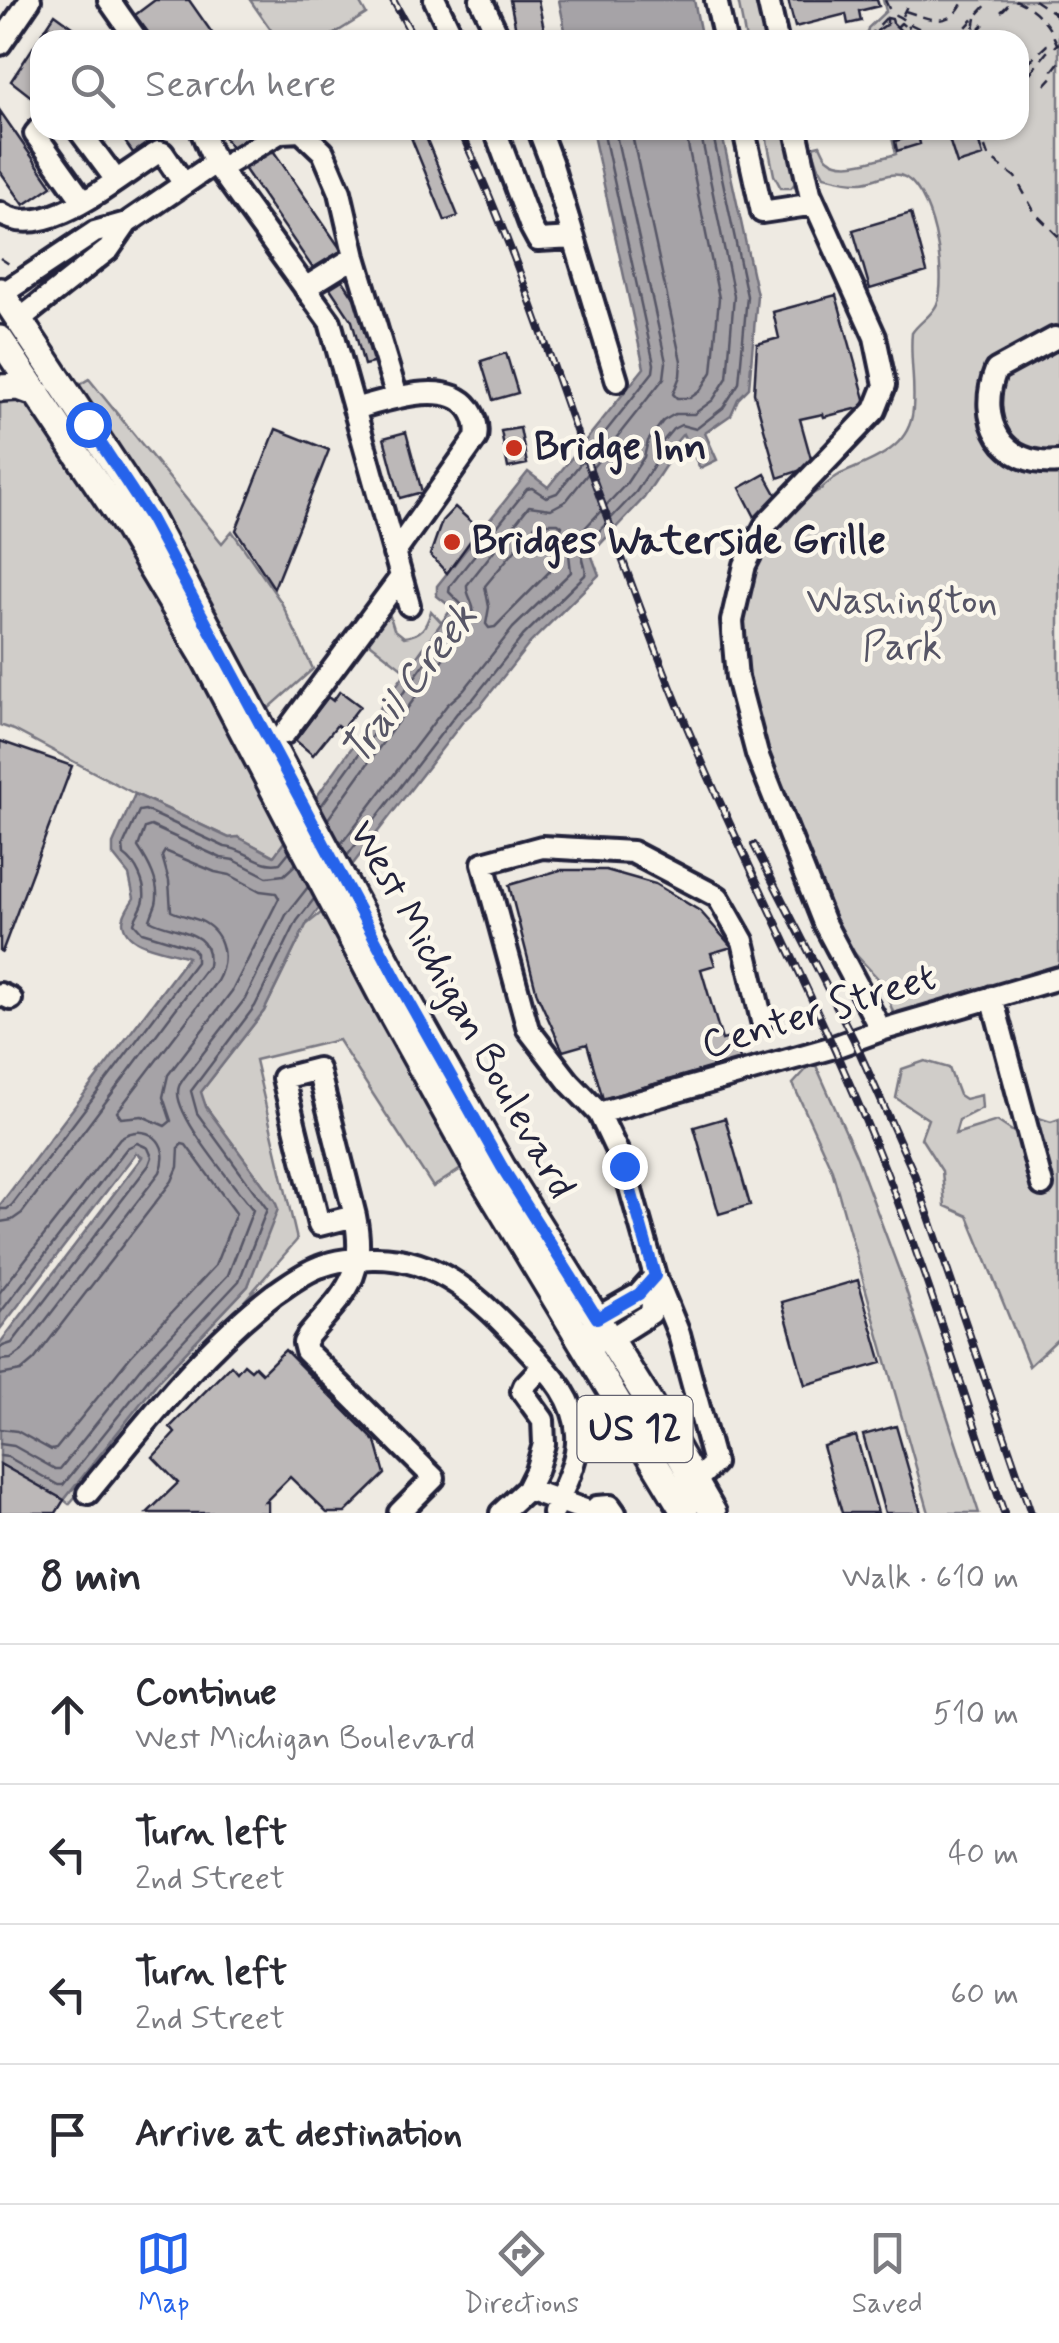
<!DOCTYPE html>
<html lang="en">
<head>
<meta charset="utf-8">
<style>
  body { margin:0; font-family:Mynerve,sans-serif; background:#f2f2f3; color:#2b2b33 }
  .stop { position:absolute; width:30px; height:30px; margin:-22px; border:8px solid #2563eb; border-radius:50%; background:#fff }
  .stop.end { background:#2563eb; border-color:#fff; box-shadow:0 2px 10px #0008 }
  .list { margin:0; padding:0; list-style:none }
  h2 { display:flex; justify-content:space-between; align-items:center; height:130px; margin:0; padding:0 40px; font-size:42px }
  h2 small { font-size:32px; font-weight:400; color:#7c7c81 }
  .list li { display:grid; grid-template-columns:65px 1fr auto; gap:30px; align-items:center; box-sizing:border-box; height:140px; padding:0 40px; border-top:2px solid #e1e1e2 }
  .list b { display:block; font-size:38px; white-space:nowrap }
  .list p { margin:0; font-size:32px; white-space:nowrap; color:#7c7c81 }
  .list em { font-size:32px; font-style:normal; color:#7c7c81 }
  .icon { flex:none; width:55px; height:55px; fill:none; stroke:currentColor; stroke-width:2; stroke-linecap:round; stroke-linejoin:round }
  .map { position:relative; flex:none; width:1059px; height:1513px; overflow:hidden }
  .search { position:absolute; background:#fff; box-shadow:0 2px 8px #0004; left:30px; right:30px; top:30px; height:110px; display:flex; align-items:center; gap:25px; box-sizing:border-box; padding:0 35px; border-radius:30px; color:#7c7c81; font-size:38px }
  .sheet { height:690px; background:#fff }
  nav { display:flex; justify-content:space-around; align-items:center; box-sizing:border-box; height:140px; border-top:2px solid #e1e1e2; background:#fff; font-size:28px; color:#7c7c81 }
  nav a { display:grid; justify-items:center; gap:5px }
  nav .on { color:#2563eb }
  .map>svg:first-child { display:block }
  .green { fill:#d0cdc9; stroke:#797882; stroke-width:2.5 }
  .water { fill:#a6a3a7; stroke:#716f7c; stroke-width:2.5 }
  .lines { fill:none; stroke-linecap:round; stroke-linejoin:round }
  .shore { stroke:#575666; stroke-width:2.5 }
  .building { fill:#bcb8b8; stroke:#22223b; stroke-width:2.5 }
  .minor-casing { stroke:#22223b; stroke-width:28 }
  .major-casing { stroke:#22223b; stroke-width:32 }
  .path { stroke:#22223b; stroke-width:2.5; stroke-dasharray:10 8; stroke-linecap:butt }
  .minor { stroke:#fbf7ec; stroke-width:20 }
  .major { stroke:#fbf7ec; stroke-width:25 }
  .rail-casing { stroke:#22223b; stroke-width:8 }
  .rail { stroke:#fbf7ec; stroke-width:4; stroke-dasharray:11; stroke-linecap:butt }
  .route { stroke:#2563eb; stroke-width:12 }
  .poi-dot { fill:#c8321e; stroke:#fbf7ec; stroke-width:4 }
  .labels { text-anchor:middle; dominant-baseline:central; stroke-width:9; stroke-linejoin:round; paint-order:stroke }
  .shield { fill:#fbf7ec; stroke:#636270; stroke-width:2.5 }
  .shield-label { font-size:38px; font-weight:bold; fill:#22223b }
  .poi-label { font-size:40px; font-weight:bold; fill:#22223b; stroke:#fbf7ec; text-anchor:start }
  .park-label { font-size:40px; fill:#565566; stroke:#fbf7ec }
  .street-label { font-size:40px; fill:#22223b; stroke:#fbf7ec }
  .water-label { font-size:42px; font-style:italic; fill:#575666; stroke:#fbf7ec }
</style>
</head>
<body>
<div class="map">
<svg width="1059" height="1513" viewBox="0 0 1059 1513">
  <rect width="100%" height="100%" fill="#eeeae2"/>
  <filter id="ink" filterUnits="userSpaceOnUse"><feTurbulence type="fractalNoise" baseFrequency=".01" numOctaves="2"/><feDisplacementMap in="SourceGraphic" scale="20" xChannelSelector="R" yChannelSelector="G"/><feConvolveMatrix kernelMatrix="1 2 1 2 8 2 1 2 1" color-interpolation-filters="sRGB"/></filter>
  <g filter="url(#ink)">
    <path class="green" d="M250,0H358L366,14L324,40H278Z
      M738,0H758L767,40H746Z
      M883,0H1059V971L895,1018L883,984L847,945L836,930C792,821 704,662 764,547C772,531 780,516 795,505C803,499 812,495 821,489C827,484 832,479 839,475C867,462 905,452 912,416C917,389 909,360 912,333C919,322 932,316 937,304C948,277 933,184 900,175C887,172 875,181 862,182C850,183 836,179 824,176L818,165L812,147L820,145C823,150 824,156 829,159C843,172 880,158 896,154L890,130H1019V40H866L868,28L886,11Z
      M765,130H787L797,181L791,188H781L774,175Z
      M89,379L222,543L232,531L281,602L313,669L267,710L167,521L79,385Z
      M11,399L28,403L37,412L178,633L288,838L274,856L238,837L229,838L135,794L14,730L0,725V404Z
      M388,610L394,629L404,637C422,635 426,627 431,611L442,623L407,672L366,640Z
      M326,909L461,1169L433,1187L338,1040L255,1060L297,1240L69,1504L64,1500L159,1380L248,1286L275,1201L206,1107L200,1093L264,1011L306,925Z
      M814,1061L856,1155L903,1281L979,1513H929L832,1170L793,1084Z
      M925,1061L949,1068L959,1095L965,1099L981,1095L982,1108L959,1120L955,1134L997,1121L1021,1137L1033,1116L1051,1122L1059,1119V1338L1029,1366L968,1216L945,1206L942,1171L921,1138L928,1119L896,1098L902,1069Z"/>
    <path class="water" d="M559,0H694L702,40H567Z
      M592,130H721L757,295L749,388L738,399L731,415L705,433L717,460L700,468L683,434L667,453L669,460L644,498L591,554L599,575L530,643L480,706L464,720L306,925L264,1011L201,1092L206,1107L275,1201L278,1209L248,1286L159,1380L64,1500L0,1464V1343L142,1157L136,1153L0,1329V1205L188,957C170,950 125,948 123,922C123,913 130,905 134,898L129,875L113,855V844L135,794L229,838L238,837L274,856L452,608L437,596V586L528,472L548,487L644,368Z"/>
    <g class="lines">
      <path class="shore" d="M631,130L681,361L680,376L673,394L677,398H690L700,391L712,372L719,298L685,130
        M537,523H558L562,526L555,546L554,567L495,627L489,628L486,624L489,607L485,586Z
        M321,806L460,615L461,604L449,592L450,586L527,489L532,488L546,497L557,493L653,372L654,364L603,130
        M328,819L470,621C479,603 466,599 467,585L529,506L551,509L566,501L664,378L666,362L615,130
        M341,844L447,705L464,690L513,628L571,572L569,554L572,542L626,484L644,457L648,441L663,421L675,414H694L713,400L727,378L734,296L700,130
        M165,851L215,872L230,875L260,891L276,893L279,898L232,991L168,1075L163,1097L171,1121L165,1126L142,1116L121,1118L117,1112L217,981C229,960 225,934 203,922C193,917 181,916 171,911L169,881L162,856Z
        M347,856L457,713L473,699L523,636L585,575C588,566 579,558 583,548L636,492L657,460L659,446L673,429L681,425L696,429L723,408L739,383L747,296L712,130
        M0,1209H7L12,1205L196,962V953L191,947L142,932L134,923C136,915 143,908 144,899C146,884 136,863 124,855L123,846L139,811L145,810L225,847C244,848 261,868 280,863L289,852
        M0,1222L12,1220L22,1213L208,966C214,928 173,933 150,920C152,914 154,909 156,904C161,884 148,862 138,847L145,828L151,826L221,858L234,860L267,877L284,875L296,864
        M0,1292L120,1138C146,1120 173,1143 160,1172L22,1351L11,1359L0,1360
        M0,1313L127,1148L137,1143L148,1148L152,1157L149,1165L12,1343L0,1347
        M0,1375L21,1371L34,1360L172,1181L178,1167L179,1147L182,1144L186,1145L236,1213L215,1266L131,1356L56,1449L51,1450L17,1431L0,1429
        M0,1444L14,1446L55,1469H60L142,1366L228,1275L253,1210C235,1186 178,1120 178,1093C178,1086 180,1084 184,1078L245,999L286,915L308,887
        M0,1456L8,1457L58,1485H63L152,1374L239,1281L267,1209L197,1113L191,1091L255,1006L297,921L314,899"/>
    </g>
    <path class="building" d="M155,0H189L217,40H154L135,15Z
      M510,0H538L546,39L518,40Z
      M788,0H877L879,6L859,11L861,21L848,24L846,14L795,27Z
      M55,14L85,36L83,40H40L38,102L11,81Z
      M887,18L892,19L893,23L901,31L906,32L907,37L900,40H887L877,35V31L887,24Z
      M0,111L52,186L24,205L0,171Z
      M117,130H157L160,134L133,153Z
      M219,130H264L234,151Z
      M408,130H423L458,216L445,221Z
      M946,130H975L983,156L957,164Z
      M918,135L920,144L897,151L895,141Z
      M272,149L342,251L314,270L244,168Z
      M911,213L927,272L870,289L853,230Z
      M340,276L364,313L377,362L364,365L352,321L328,285Z
      M836,295L867,406L824,417L823,414L800,419L813,466L778,478L754,393L757,344L779,338L773,312Z
      M506,353L518,393L493,400L481,361Z
      M520,428L527,464L508,468L501,431Z
      M276,429L329,450L274,588L236,530Z
      M406,432L422,492L400,498L384,438Z
      M765,474L781,503L755,517L740,488Z
      M455,507L479,529L447,573L430,555L442,521Z
      M340,691L360,706L342,729L337,725L313,755L295,740L328,697L333,701Z
      M0,741L72,766L2,952L0,951Z
      M560,870H606L655,884L700,911L732,947L711,953L715,965L701,969L722,1040L734,1037L740,1059L603,1099L587,1044L563,1051L537,994L509,885Z
      M725,1118L750,1205L719,1214L694,1127Z
      M858,1280L882,1363L805,1385L782,1302Z
      M285,1350L376,1442L385,1474L345,1513H327L290,1477L265,1502H268V1513H147L178,1483L153,1457L175,1433L170,1427L231,1365L237,1372L244,1364L251,1370L255,1366L262,1373Z
      M896,1426L921,1513H885L863,1435Z
      M856,1436L878,1513H842L823,1446Z
      M0,1464L64,1500L56,1513H0Z"/>
    <g class="lines">
      <defs>
        <path id="minor" d="M109,0L137,40
          M435,0L454,40
          M481,0L500,40
          M716,0L725,40
          M768,0L777,40
          M0,44L30,0
          M40,128L35,134L83,201
          M79,130L116,180
          M201,130L215,163L330,322L409,605
          M495,130L531,227L538,240L574,238
          M539,130L551,162L617,381
          M744,130L762,212L815,204
          M796,130L810,193L875,337L885,385L875,410L766,524L745,565L732,621L737,678L757,754L824,923L881,1030
          M219,169L281,132L301,131L323,152L340,192L355,257L397,397
          M0,213C46,244 121,174 159,152L163,153L184,184
          M305,288L355,257
          M2,294L95,232L127,223L215,163
          M19,320L109,249L127,223
          M1055,338L996,370C976,420 1002,468 1059,462
          M354,409C384,401 446,378 469,408C476,418 478,427 476,438L394,554
          M285,733L401,577
          M0,994L11,999
          M992,997L1042,1185
          M599,1113L834,1047L881,1030L1059,978
          M355,1216L319,1225L283,1078L318,1069L355,1216C367,1277 345,1292 308,1336L304,1343L306,1351L434,1478L399,1513
          M656,1278L679,1334L714,1463L695,1482
          M591,1330L597,1318L639,1294L655,1276
          M596,1343L610,1339L651,1313L655,1276L624,1166L599,1113L569,1082L528,1029L483,863L542,847L632,852L718,897L743,941L762,1021
          M527,1489L593,1513
          M88,1493C145,1424 202,1349 274,1294C289,1284 303,1273 319,1267C336,1260 354,1259 372,1258C439,1256 481,1300 524,1345C548,1371 575,1396 577,1434C579,1461 563,1488 553,1513
          M501,1513L527,1489L536,1471L544,1444L543,1420L522,1391L524,1386L543,1366
          M593,1513L597,1507L610,1506L615,1513"/>
        <path id="major" d="M0,291L150,518L399,984L502,1167L649,1402L713,1513
          M0,339L127,528L203,655L385,1002L483,1179L685,1513
          M0,388L19,387L38,394"/>
      </defs>
      <use href="#minor" class="minor-casing"/>
      <use href="#major" class="major-casing"/>
      <path class="path" d="M885,0L891,13C911,21 905,24 913,40
        M1015,0C1036,8 1049,24 1057,44L1047,45L1029,62L1019,64
        M1034,0L1054,13L1059,20
        M905,11C931,19 949,30 964,0
        M1001,12L1013,0
        M902,16L910,0
        M976,18L974,29L986,40
        M910,24L942,40
        M897,27L901,23L909,30
        M978,30L984,24
        M875,40L872,33L889,15
        M954,40L991,0
        M1045,85L1054,75L1053,70L1059,62
        M1019,87L1047,52L1059,43
        M979,130L988,156L1015,177L1035,213L1059,237
        M0,258L15,268"/>
      <use href="#minor" class="minor"/>
      <use href="#major" class="major"/>
      <defs>
        <path id="rail" d="M393,0L415,40
          M460,130C503,221 536,316 569,411C602,504 635,597 671,688C729,833 803,971 863,1115C918,1244 959,1380 1004,1513
          M754,845L854,1040L915,1176L1031,1513"/>
      </defs>
      <use href="#rail" class="rail-casing"/>
      <use href="#rail" class="rail"/>
    </g>
  </g>
  <g class="lines" filter="url(#ink)">
    <path class="route" d="M88,424L150,518L399,984L502,1167L597,1318L639,1294L655,1276L624,1166"/>
  </g>
  <g class="poi-dot">
    <circle cx="514" cy="448" r="10"/>
    <circle cx="452" cy="542" r="10"/>
  </g>
  <g class="labels">
    <rect class="shield" x="577.5" y="1396" width="115" height="66" rx="8"/>
    <g class="shield-label">
      <text x="635" y="1429">US 12</text>
    </g>
    <g class="poi-label">
      <text x="534" y="448">Bridge Inn</text>
      <text x="472" y="542">Bridges Waterside Grille</text>
    </g>
    <g class="park-label">
      <text x="902" y="602">Washington<tspan x="902" dy="46">Park</tspan></text>
    </g>
    <g class="street-label">
      <text transform="translate(461 1010) rotate(61)">West Michigan Boulevard</text>
      <text transform="translate(819 1012) rotate(-17)">Center Street</text>
    </g>
    <g class="water-label">
      <text transform="translate(410 685) rotate(-52)">Trail Creek</text>
    </g>
  </g>
</svg>
<div class="stop" style="left:88px;top:424px"></div>
<div class="stop end" style="left:624px;top:1166px"></div>
<div class="search"><svg class="icon" aria-label="search" viewBox="0 0 24 24"><circle cx="10" cy="10" r="6"/><path d="M15 15l6 6"/></svg>Search here</div>
</div>
<section class="sheet">
<h2>8 min<small>Walk · 610 m</small></h2>
<ul class="list">
<li><svg class="icon" aria-label="ahead" viewBox="0 0 24 24"><path d="M12 20V5M6 11l6-6 6 6"/></svg><div><b>Continue</b><p>West Michigan Boulevard</p></div><em>510 m</em></li>
<li><svg class="icon" aria-label="left" viewBox="0 0 24 24"><path d="M17 20v-9H6M10 6l-5 5 5 5"/></svg><div><b>Turn left</b><p>2nd Street</p></div><em>40 m</em></li>
<li><svg class="icon" aria-label="left" viewBox="0 0 24 24"><path d="M17 20v-9H6M10 6l-5 5 5 5"/></svg><div><b>Turn left</b><p>2nd Street</p></div><em>60 m</em></li>
<li><svg class="icon" aria-label="arrive" viewBox="0 0 24 24"><path d="M6 21V4h12l-3 4 3 4H6"/></svg><div><b>Arrive at destination</b></div></li>
</ul>
</section>
<nav>
<a class="on"><svg class="icon" aria-label="map" viewBox="0 0 24 24"><path d="M3 6l6-2 6 2 6-2v14l-6 2-6-2-6 2zM9 4v14M15 6v14"/></svg>Map</a>
<a><svg class="icon" aria-label="directions" viewBox="0 0 24 24"><path d="M12 3l9 9-9 9-9-9zM9 14v-3h6M13 9l2 2-2 2"/></svg>Directions</a>
<a><svg class="icon" aria-label="saved" viewBox="0 0 24 24"><path d="M7 4h10v16l-5-4-5 4z"/></svg>Saved</a>
</nav>
</body>
</html>
